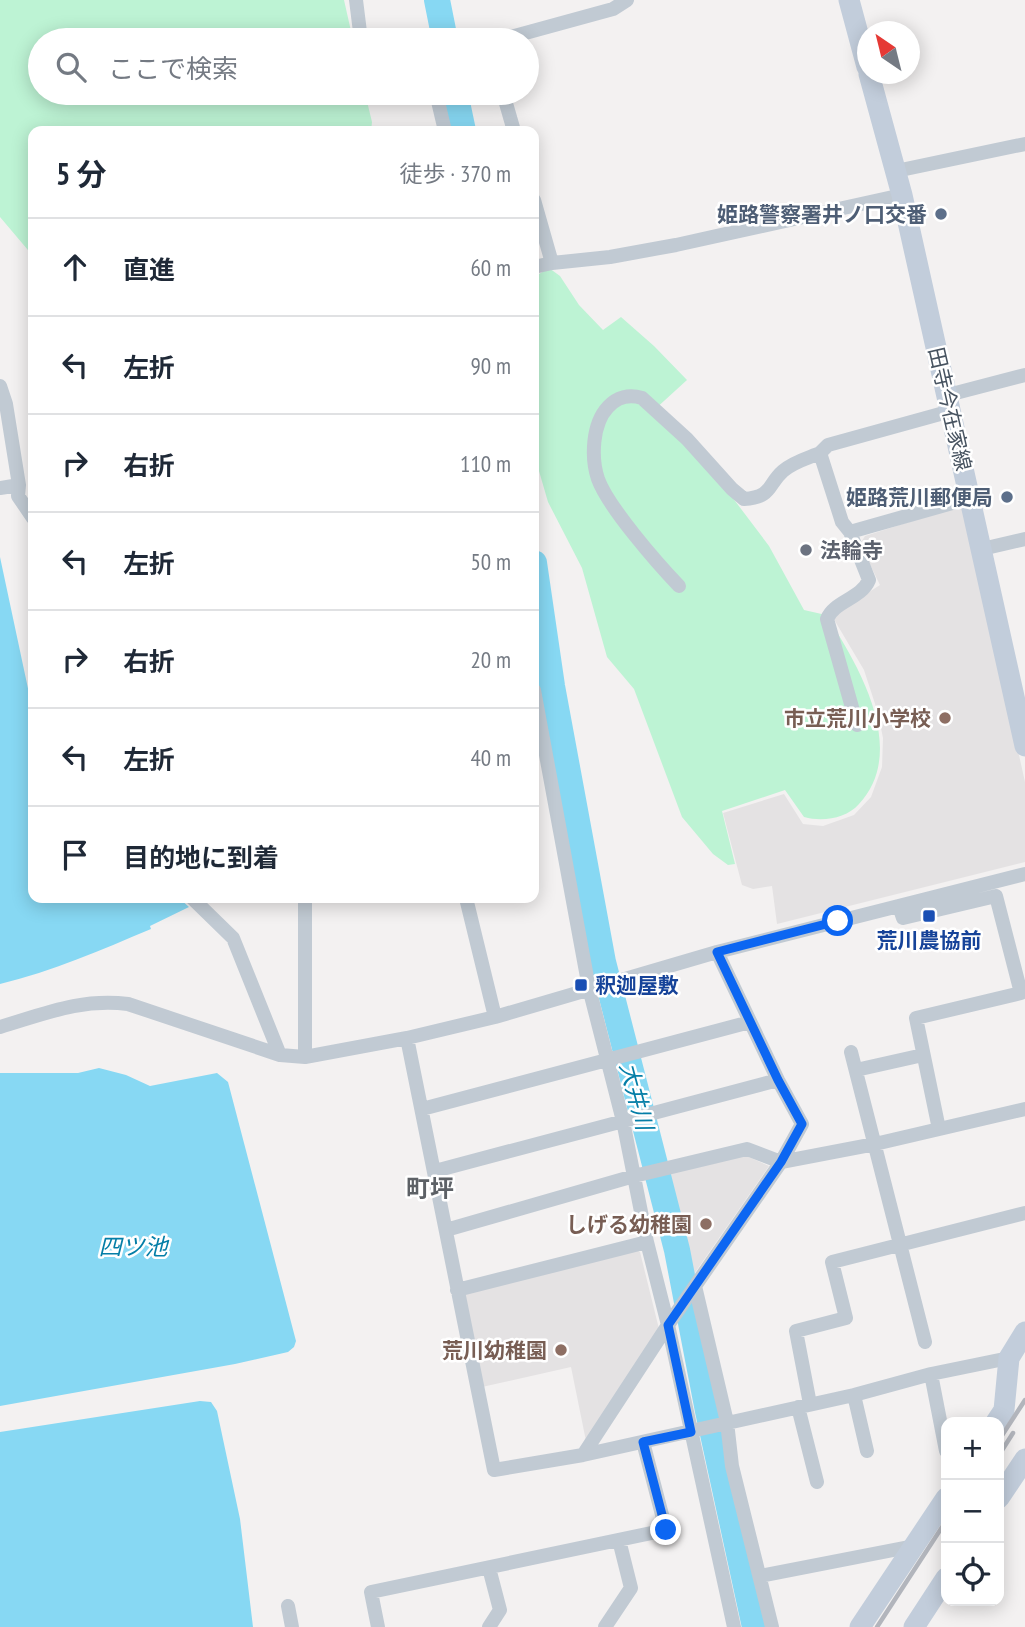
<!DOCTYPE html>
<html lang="ja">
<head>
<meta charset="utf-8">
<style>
  body { margin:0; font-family:"PT Sans Narrow","Noto Sans JP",sans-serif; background:#f2f2f3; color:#1f2937 }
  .controls { position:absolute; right:21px; bottom:21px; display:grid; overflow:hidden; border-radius:14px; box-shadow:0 4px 18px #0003 }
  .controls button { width:63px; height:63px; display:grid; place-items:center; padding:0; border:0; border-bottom:2px solid #e0e1e3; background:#fff; color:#1f2937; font:35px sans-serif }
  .compass { position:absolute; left:857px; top:21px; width:63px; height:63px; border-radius:50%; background:#fff; box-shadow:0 4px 18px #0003; rotate:325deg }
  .stop { position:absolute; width:21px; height:21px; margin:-16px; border:5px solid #0c66f2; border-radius:50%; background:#fff }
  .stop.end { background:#0c66f2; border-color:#fff; box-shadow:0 2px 7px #0008 }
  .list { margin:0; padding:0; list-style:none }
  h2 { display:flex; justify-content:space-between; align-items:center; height:91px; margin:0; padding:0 28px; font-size:30px }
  h2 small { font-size:23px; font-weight:400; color:#747a83 }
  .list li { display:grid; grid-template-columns:46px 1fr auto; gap:21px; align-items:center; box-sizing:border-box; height:98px; padding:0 28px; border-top:2px solid #e0e1e3 }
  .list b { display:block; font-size:26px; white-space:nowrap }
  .list em { font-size:23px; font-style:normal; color:#747a83 }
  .icon { flex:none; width:38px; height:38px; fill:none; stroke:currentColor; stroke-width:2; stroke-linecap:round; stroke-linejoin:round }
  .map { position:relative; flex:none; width:1025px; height:1627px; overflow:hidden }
  .search { position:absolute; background:#fff; box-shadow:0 4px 18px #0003; left:28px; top:28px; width:511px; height:77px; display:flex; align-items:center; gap:18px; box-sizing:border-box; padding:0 24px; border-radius:38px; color:#747a83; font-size:26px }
  .panel { position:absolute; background:#fff; box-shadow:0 4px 18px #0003; left:28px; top:126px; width:511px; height:777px; border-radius:14px }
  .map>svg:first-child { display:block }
  .education { fill:#e4e2e3 }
  .green { fill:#bdf3d4 }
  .water { fill:#87d8f3 }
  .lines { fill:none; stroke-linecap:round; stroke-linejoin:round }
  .river { stroke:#87d8f3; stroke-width:26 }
  .street { stroke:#c1cad3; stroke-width:14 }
  .secondary { stroke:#c2cddb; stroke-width:21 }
  .rail { stroke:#b2b5bc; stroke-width:4.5 }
  .route { stroke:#0c66f2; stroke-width:9 }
  .service-dot { fill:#5c6f8a; stroke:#fff; stroke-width:2.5 }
  .worship-dot { fill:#6b7280; stroke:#fff; stroke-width:2.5 }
  .education-dot { fill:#8d6e63; stroke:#fff; stroke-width:2.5 }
  .transit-dot { fill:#1a4fb4; stroke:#fff; stroke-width:2.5 }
  .labels { text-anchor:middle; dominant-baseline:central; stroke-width:5; stroke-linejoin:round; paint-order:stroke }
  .service-label { font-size:21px; font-weight:bold; fill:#4e5e75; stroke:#fff; text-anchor:end }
  .street-label { font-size:21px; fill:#475360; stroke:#fff }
  .worship-label { font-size:21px; font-weight:bold; fill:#5b616d; stroke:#fff; text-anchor:start }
  .education-label { font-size:21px; font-weight:bold; fill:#785e54; stroke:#fff; text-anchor:end }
  .transit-label { font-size:21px; font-weight:bold; fill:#164399; stroke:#fff }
  .water-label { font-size:23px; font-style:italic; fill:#047ea7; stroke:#fff }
  .quarter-label { font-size:24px; font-weight:bold; fill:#5d6166; stroke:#fff }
</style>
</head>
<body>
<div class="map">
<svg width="1025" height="1627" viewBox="0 0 1025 1627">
  <rect width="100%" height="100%" fill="#f3f1f1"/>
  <path class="education" d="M963,505L1025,782V862L777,924L772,886L753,889L742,885L723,813L784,794L803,824L823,826L854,815L871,797L882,767L883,738L878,713L864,670L832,616L880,585L860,544L865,536Z
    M742,1154L769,1166L694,1274L670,1174Z
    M633,1248L640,1252L660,1333L586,1441L571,1367L482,1387L464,1294Z"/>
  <path class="green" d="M0,0H344L353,40H40V93H365L372,122L371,131H33V256L0,217Z
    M549,268L560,276L579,305L603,330L621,317L654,346L687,380L653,411L723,485L769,546L804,610L826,615C858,664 909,750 859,804C846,819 822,822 804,817L785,790L722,811L735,864L728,865L713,854L682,817L634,689L607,657L582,568L548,502L539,471L534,404V277Z"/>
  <path class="water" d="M0,557L33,712V898H179L189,907L150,926L151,929C101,950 53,971 0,984Z
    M99,1068L126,1075L150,1086L217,1073L228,1082L296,1341L294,1347L288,1352L235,1364L0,1406V1073H78Z
    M200,1401L211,1402L217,1411L240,1519L253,1627H0V1432Z"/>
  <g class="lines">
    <path class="river" d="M437,0L445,40
      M455,93L463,131
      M534,563L552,686L603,962L677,1250L708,1411L755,1627"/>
    <path class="street" d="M356,0L361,40
      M500,40L613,9L627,0
      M436,93L445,131
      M503,93L514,131
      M896,171L1025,144
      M534,200L552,263
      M534,267L552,263L610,257L676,245L902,195
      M0,386L6,404L19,485L18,496L33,518
      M948,395L1025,375
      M951,411L828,445L820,453L842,522L850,532L970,498
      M0,488L19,485
      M850,532L869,580C861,599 834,601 827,619L857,725
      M982,549L1025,539
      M679,586C658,564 608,507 598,479C591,458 592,424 608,407C617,397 629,394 642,398L687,439L732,489L744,499C773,497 767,485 783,471C793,462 808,458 820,453
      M534,690L589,988L623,1121L647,1242L668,1325L734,1627
      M192,898L233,938L280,1055
      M305,898V1057
      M466,898L495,1017
      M899,906L903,918L996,896L1021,993L916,1018L939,1129
      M0,1027C44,1014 81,998 128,1004L280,1055L305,1057L407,1038L495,1017L717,952L1025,874
      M407,1038L494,1470L583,1455L854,1395L931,1374L1009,1358
      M851,1052L925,1342
      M856,1070L923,1055
      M422,1109L750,1022
      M435,1171L778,1080
      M446,1230L634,1176L747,1149L781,1162L875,1144L1025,1109
      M695,1286L727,1422L732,1466L772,1627
      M457,1290L647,1242
      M931,1374L946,1451
      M854,1395L867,1451
      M810,1404L796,1331L846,1318L832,1262L1025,1213
      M798,1407L817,1482
      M583,1455L668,1325L781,1162L802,1124L778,1080L717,952
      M760,1576L914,1546
      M288,1606L292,1627
      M378,1627L371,1592L666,1530L643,1442
      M489,1627L500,1610L489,1568
      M605,1627L631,1588L619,1540"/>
    <path class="secondary" d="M849,0L867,67
      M869,74L902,195L1025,746
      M996,1422L1004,1410L1009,1358L1025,1332
      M999,1498L1025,1459
      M860,1627L946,1498
      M914,1627L946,1578"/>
    <path class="rail" d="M999,1440L1025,1400
      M999,1455L1013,1433
      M877,1627L946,1521"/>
  </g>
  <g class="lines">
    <path class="route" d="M666,1530L643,1442L691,1432L668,1325L781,1162L802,1124L778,1080L717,952L838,921"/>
  </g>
  <g class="service-dot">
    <circle cx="941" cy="214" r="7"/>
    <circle cx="1007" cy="497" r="7"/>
  </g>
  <circle class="worship-dot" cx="806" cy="550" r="7"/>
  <g class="education-dot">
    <circle cx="945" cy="718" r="7"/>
    <circle cx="706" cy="1224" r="7"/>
    <circle cx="561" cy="1350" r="7"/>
  </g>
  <g class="transit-dot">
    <rect x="922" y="909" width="14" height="14" rx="3.5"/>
    <rect x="574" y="978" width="14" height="14" rx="3.5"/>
  </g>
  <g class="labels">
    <g class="service-label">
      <text x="927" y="214">姫路警察署井ノ口交番</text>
      <text x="993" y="497">姫路荒川郵便局</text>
    </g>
    <g class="street-label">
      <text transform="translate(950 409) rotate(77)">田寺今在家線</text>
    </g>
    <g class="worship-label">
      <text x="820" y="550">法輪寺</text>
    </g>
    <g class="education-label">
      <text x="931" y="718">市立荒川小学校</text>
      <text x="692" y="1224">しげる幼稚園</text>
      <text x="547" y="1350">荒川幼稚園</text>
    </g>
    <g class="transit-label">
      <text x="929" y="940">荒川農協前</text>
      <text x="595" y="985" text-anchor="start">釈迦屋敷</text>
    </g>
    <g class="water-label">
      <text transform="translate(637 1096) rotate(75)">大井川</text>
      <text x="133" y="1246">四ツ池</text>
    </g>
    <g class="quarter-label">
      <text x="430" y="1188">町坪</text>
    </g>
  </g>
</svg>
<div class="controls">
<button>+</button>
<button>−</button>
<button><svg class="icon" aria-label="locate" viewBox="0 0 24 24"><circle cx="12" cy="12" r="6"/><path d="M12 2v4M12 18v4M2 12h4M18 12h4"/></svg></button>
</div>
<svg class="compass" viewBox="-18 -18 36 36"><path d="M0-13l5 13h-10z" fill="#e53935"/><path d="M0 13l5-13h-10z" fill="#747a83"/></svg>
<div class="stop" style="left:838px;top:921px"></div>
<div class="stop end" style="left:666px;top:1530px"></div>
<div class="search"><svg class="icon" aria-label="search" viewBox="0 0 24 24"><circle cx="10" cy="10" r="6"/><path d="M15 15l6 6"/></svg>ここで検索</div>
<section class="panel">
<h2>5 分<small>徒歩 · 370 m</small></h2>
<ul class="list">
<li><svg class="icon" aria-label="ahead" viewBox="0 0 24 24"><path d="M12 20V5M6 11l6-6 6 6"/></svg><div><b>直進</b></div><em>60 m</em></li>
<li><svg class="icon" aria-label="left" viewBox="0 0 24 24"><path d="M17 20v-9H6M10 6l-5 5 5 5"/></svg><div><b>左折</b></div><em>90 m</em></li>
<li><svg class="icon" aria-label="right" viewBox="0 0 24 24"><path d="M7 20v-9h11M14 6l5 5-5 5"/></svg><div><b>右折</b></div><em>110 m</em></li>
<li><svg class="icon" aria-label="left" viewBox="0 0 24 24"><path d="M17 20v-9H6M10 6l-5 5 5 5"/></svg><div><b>左折</b></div><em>50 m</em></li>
<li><svg class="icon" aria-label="right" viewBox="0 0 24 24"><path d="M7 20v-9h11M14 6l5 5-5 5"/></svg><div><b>右折</b></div><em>20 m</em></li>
<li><svg class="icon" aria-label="left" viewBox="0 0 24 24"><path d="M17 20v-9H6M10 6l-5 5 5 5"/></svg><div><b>左折</b></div><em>40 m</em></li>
<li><svg class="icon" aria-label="arrive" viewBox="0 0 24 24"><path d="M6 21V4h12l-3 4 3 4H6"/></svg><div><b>目的地に到着</b></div></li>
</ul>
</section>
</div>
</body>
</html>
